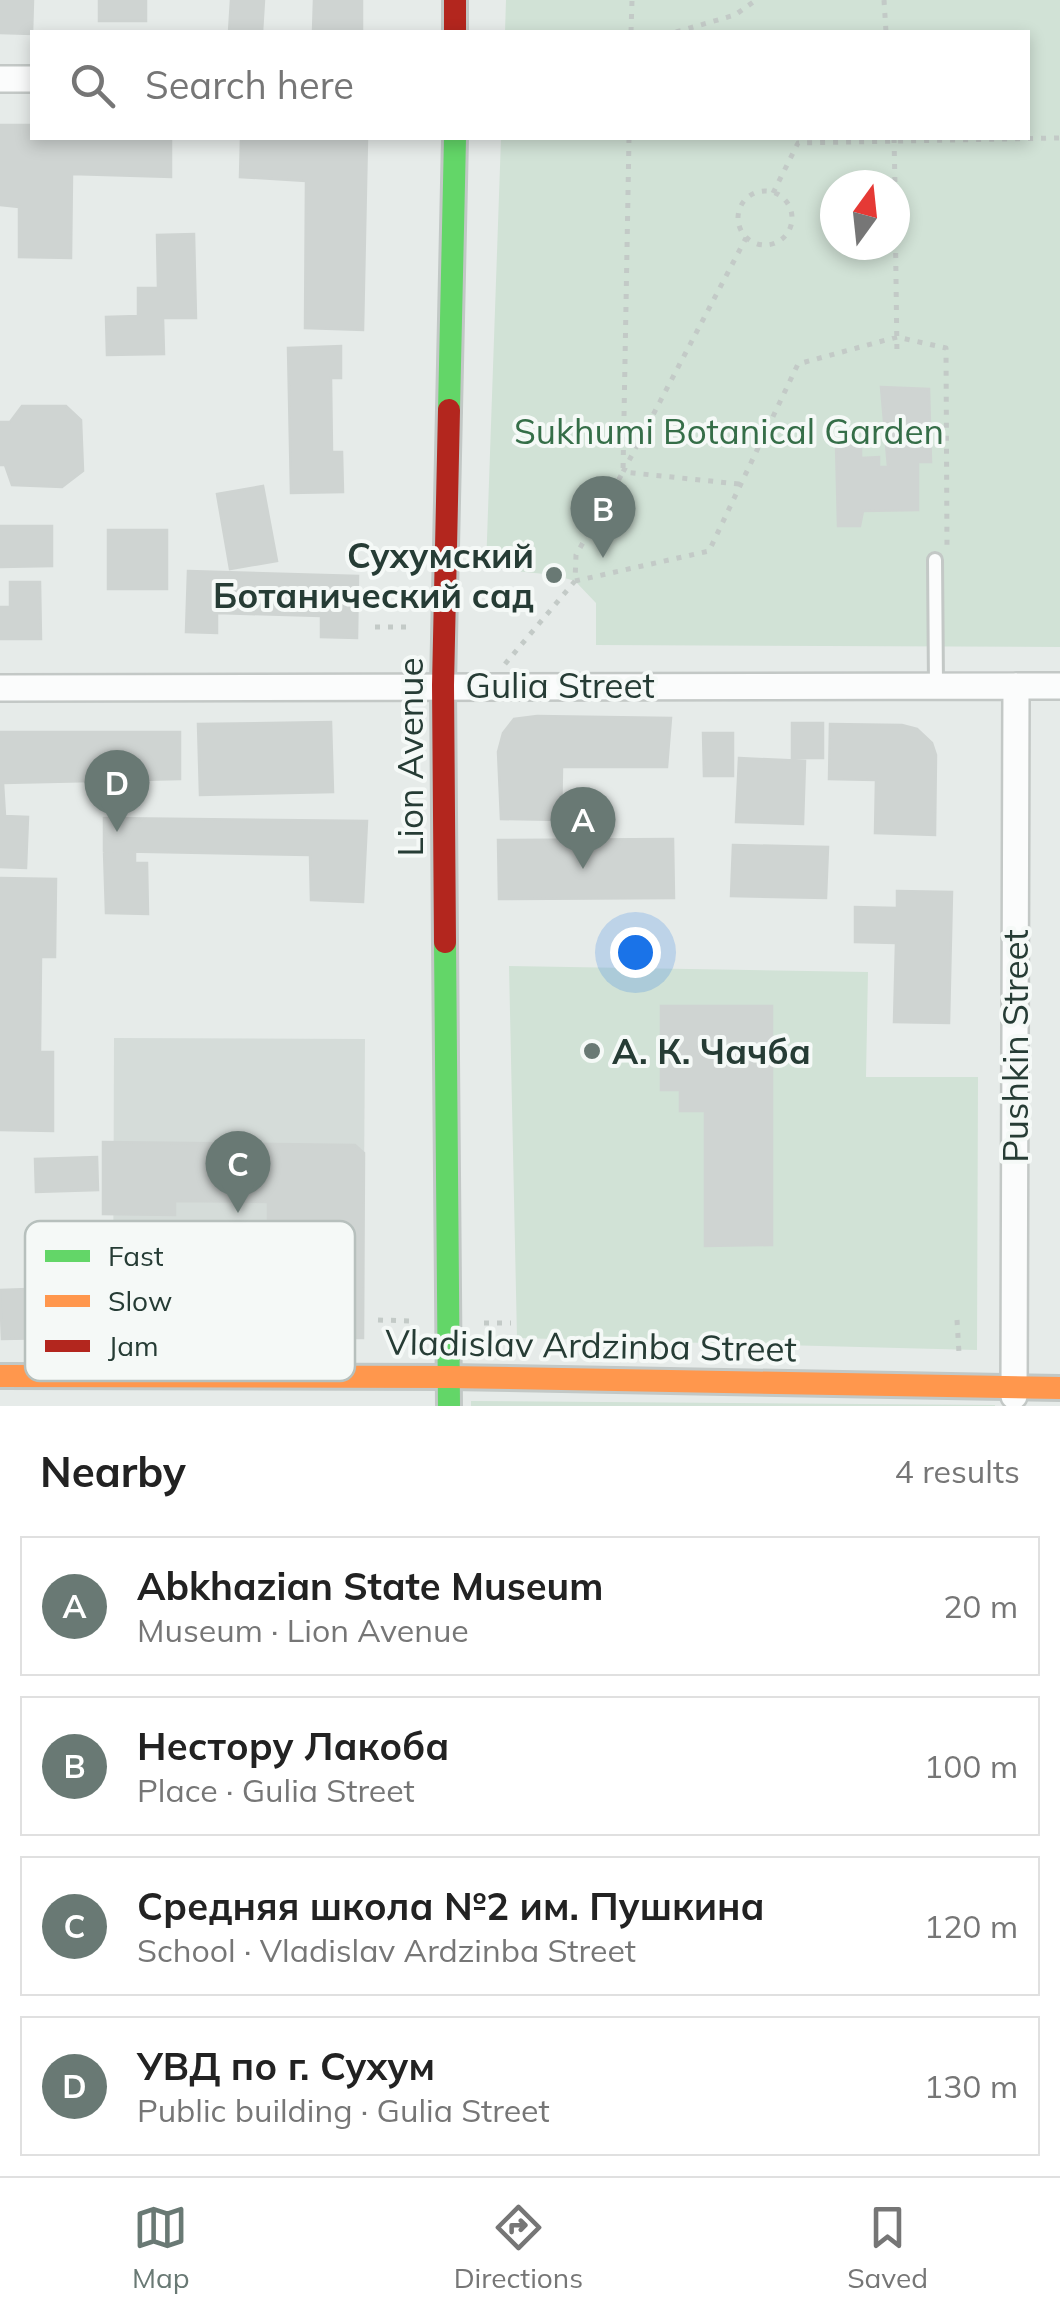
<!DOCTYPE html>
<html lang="en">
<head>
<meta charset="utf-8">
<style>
  body { margin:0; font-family:Mulish,sans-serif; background:#f2f2f2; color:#222 }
  .compass { position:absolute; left:820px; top:170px; width:90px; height:90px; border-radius:50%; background:#fff; box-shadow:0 5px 15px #0003; rotate:15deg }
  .you { position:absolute; left:635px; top:952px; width:35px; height:35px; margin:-25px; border:8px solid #fff; border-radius:50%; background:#1a73e8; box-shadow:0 0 0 15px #1a73e833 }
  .badge { display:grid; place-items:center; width:65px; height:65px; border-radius:50%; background:#697974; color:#fff; font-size:32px; font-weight:700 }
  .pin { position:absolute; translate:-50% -82px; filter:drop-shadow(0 2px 5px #0008) }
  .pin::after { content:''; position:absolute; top:52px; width:35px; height:30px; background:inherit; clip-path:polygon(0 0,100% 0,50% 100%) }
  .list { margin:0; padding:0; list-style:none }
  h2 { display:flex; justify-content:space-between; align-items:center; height:130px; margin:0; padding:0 40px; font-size:42px }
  h2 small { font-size:32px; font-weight:400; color:#767676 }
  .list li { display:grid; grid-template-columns:65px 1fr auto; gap:30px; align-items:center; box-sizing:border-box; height:140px; margin:0 20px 20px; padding:0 20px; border:2px solid #e0e0e0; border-radius:0px }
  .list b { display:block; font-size:38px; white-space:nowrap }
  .list p { margin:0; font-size:32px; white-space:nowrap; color:#767676 }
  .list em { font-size:32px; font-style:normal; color:#767676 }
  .icon { flex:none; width:55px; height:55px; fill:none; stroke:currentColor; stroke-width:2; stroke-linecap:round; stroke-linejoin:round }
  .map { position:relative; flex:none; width:1060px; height:1406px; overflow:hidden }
  .search { position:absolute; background:#fff; box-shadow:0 5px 15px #0003; left:30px; right:30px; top:30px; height:110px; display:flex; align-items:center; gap:25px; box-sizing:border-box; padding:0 35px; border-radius:0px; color:#767676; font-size:38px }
  .sheet { height:770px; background:#fff }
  nav { display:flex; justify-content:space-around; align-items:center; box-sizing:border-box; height:140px; border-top:2px solid #e0e0e0; background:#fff; font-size:28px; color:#767676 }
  nav a { display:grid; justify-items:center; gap:5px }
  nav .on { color:#697974 }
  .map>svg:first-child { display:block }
  .built { fill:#d5dcd9 }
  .green { fill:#d1e2d6; fill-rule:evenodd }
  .building { fill:#cfd4d2; stroke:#cfd4d2; stroke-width:2.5 }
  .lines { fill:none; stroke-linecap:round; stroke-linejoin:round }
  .lane-casing { stroke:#c3c8c6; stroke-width:18 }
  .street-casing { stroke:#c3c8c6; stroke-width:30 }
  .fast-casing { stroke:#c2c8c6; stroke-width:28 }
  .slow-casing { stroke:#c2c8c6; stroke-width:28 }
  .jam-casing { stroke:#c2c8c6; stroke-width:28 }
  .path { stroke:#c3cac7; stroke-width:5; stroke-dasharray:5 8; stroke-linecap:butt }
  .lane { stroke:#fbfcfc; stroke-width:12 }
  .street { stroke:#fbfcfc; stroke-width:25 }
  .fast { stroke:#63d668; stroke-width:22 }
  .slow { stroke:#ff974d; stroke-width:22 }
  .jam { stroke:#b3261e; stroke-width:22 }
  .poi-dot { fill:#697974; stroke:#f5f9f7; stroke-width:4 }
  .labels { text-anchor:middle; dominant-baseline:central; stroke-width:8; stroke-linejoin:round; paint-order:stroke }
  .park-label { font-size:35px; fill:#356e48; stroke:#f5f9f7 }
  .poi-label { font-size:35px; font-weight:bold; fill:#263c35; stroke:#f5f9f7; text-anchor:end }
  .street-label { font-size:35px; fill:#263c35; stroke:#f5f9f7 }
  .key { fill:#f5f9f7; stroke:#b7c0bd; stroke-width:2.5 }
  .key-label { font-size:28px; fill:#263c35 }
</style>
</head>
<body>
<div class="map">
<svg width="1060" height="1406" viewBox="0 0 1060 1406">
  <rect width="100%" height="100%" fill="#e6ebe9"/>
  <path class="built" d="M114,1038L365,1039L363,1338L113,1337Z"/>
  <path class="green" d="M506,0H1060V647L596,645V603L575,581L554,575L486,568L501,138H1028V32H505ZM835,185H895V245H835Z
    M509,966L868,972L866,1077H978L977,1350L517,1338Z
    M471,1401L995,1405V1406H471Z"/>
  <path class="building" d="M0,0H33L32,34L0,33Z
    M99,0H146V21H99Z
    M231,0H264L262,32H229Z
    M314,0H362V32H313Z
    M0,125H32V138H171V177L72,174L71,258L19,257V207L0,205Z
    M241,138H367L363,330L305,328L306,181L240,177Z
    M194,234L196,318H163L164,354L107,355L106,317L138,316V288H158L157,235Z
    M341,346V378H331L332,452H342L343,492L291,493L288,348Z
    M881,387L929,389L931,462H918V510L863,511L860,526H838L836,444L861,445V458L879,457V467H888Z
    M22,406H66L81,420L83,471L62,487L12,485L5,465H0V422H10Z
    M263,486L277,561L230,569L217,494Z
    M0,526H52V566L0,567Z
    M108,530H167V589H108Z
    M188,571L358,576L357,638L321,637V616L217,613V633L186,632Z
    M10,582H40L41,639H0V607H10Z
    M537,716L671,718L667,767H562L561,820L501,819L498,752L503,733L514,719Z
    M331,722L333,792L200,795L198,724Z
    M792,723H823V758H792Z
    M830,724L902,725L917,729L932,743L936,755L935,835L875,833L876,780L829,779Z
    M0,732H180V779L3,783L5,816L28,817L26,868L0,867Z
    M703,733H733V776H704Z
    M739,758L805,761L803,824L736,822Z
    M104,818L367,821L363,902L311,900L310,855L104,851Z
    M673,839L674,898L499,899L498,840Z
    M733,845L828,847L826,898L731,896Z
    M104,851L135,852V863H147L148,914L106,913Z
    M0,878L56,879L55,957H41L40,1052H53V1131L0,1130Z
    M897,891L952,892L949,1023L894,1022L896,943L855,942V907L897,908Z
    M661,1006H772V1245L705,1246V1111H680V1090H661Z
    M103,1142L355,1145L364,1153L363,1338L113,1337V1272L268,1274V1202L175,1201V1215L103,1214Z
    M97,1157L98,1190L36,1192L35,1159Z
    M113,1286V1337L2,1339L0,1290Z"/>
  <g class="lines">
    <defs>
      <path id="lane" d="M935,560L936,685"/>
      <path id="street" d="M0,79H32
        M0,688L1060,686
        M1014,1396L1016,686"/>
      <path id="fast" d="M449,410L455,138
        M445,942L449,1406"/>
      <path id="slow" d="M0,1376L450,1377
        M450,1377L1060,1388"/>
      <path id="jam" d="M455,0V32
        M445,942L443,685L449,410"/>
    </defs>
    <use href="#lane" class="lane-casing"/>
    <use href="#street" class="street-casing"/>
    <use href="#fast" class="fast-casing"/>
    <use href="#slow" class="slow-casing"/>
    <use href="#jam" class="jam-casing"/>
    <path class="path" d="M884,0L886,32
      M631,32L632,0
      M676,32L735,15L756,0
      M894,138L895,185
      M738 218a27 27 0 1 1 54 0a27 27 0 1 1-54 0Z
      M773,193L798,143L1060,138
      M895,201L897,356
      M739,484L623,472L746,238
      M575,581L709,551L798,364L897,337L946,348L947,547
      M375,627H410
      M505,664L575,581L576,555L623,472L629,138
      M378,1320L413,1321
      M957,1320L959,1353
      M484,1323H511"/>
    <use href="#lane" class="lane"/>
    <use href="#street" class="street"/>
    <use href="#fast" class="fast"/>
    <use href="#slow" class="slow"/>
    <use href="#jam" class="jam"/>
  </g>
  <g class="poi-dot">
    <circle cx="554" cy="575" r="10"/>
    <circle cx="592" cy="1051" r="10"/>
  </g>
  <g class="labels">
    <g class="park-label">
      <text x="729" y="431">Sukhumi Botanical Garden</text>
    </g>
    <g class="poi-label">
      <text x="534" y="555">Сухумский<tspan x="534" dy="40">Ботанический сад</tspan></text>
      <text x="612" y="1051" text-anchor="start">А. К. Чачба</text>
    </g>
    <g class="street-label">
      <text x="560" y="685">Gulia Street</text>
      <text transform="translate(410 757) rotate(-90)">Lion Avenue</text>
      <text transform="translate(1015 1046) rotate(-90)">Pushkin Street</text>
      <text transform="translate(591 1345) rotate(1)">Vladislav Ardzinba Street</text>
    </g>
  </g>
  <rect x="25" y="1221" width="330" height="160" rx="15" class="key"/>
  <rect x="45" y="1250" width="45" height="12" fill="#63d668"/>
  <rect x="45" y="1295" width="45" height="12" fill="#ff974d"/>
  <rect x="45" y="1340" width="45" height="12" fill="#b3261e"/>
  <g class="key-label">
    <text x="108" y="1266">Fast</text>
    <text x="108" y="1311">Slow</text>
    <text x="108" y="1356">Jam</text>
  </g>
</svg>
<svg class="compass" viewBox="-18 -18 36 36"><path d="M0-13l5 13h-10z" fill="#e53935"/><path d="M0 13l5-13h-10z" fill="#767676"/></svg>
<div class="you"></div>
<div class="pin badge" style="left:583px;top:869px">A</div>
<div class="pin badge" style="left:603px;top:558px">B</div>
<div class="pin badge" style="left:238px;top:1213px">C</div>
<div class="pin badge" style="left:117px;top:832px">D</div>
<div class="search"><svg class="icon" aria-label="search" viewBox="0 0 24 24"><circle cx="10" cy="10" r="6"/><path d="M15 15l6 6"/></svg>Search here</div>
</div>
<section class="sheet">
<h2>Nearby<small>4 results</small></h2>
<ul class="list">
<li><span class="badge">A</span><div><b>Abkhazian State Museum</b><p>Museum · Lion Avenue</p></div><em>20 m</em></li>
<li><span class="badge">B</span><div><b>Нестору Лакоба</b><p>Place · Gulia Street</p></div><em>100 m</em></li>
<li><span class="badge">C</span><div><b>Средняя школа №2 им. Пушкина</b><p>School · Vladislav Ardzinba Street</p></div><em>120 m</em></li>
<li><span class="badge">D</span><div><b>УВД по г. Сухум</b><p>Public building · Gulia Street</p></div><em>130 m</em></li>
</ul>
</section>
<nav>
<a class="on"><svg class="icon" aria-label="map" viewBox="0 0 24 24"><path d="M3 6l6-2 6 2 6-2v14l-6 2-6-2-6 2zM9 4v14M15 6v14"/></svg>Map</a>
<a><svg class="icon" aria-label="directions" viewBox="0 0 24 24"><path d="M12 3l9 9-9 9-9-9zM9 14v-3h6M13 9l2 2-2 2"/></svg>Directions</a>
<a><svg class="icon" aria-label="saved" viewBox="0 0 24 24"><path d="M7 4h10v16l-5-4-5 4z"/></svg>Saved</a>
</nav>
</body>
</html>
